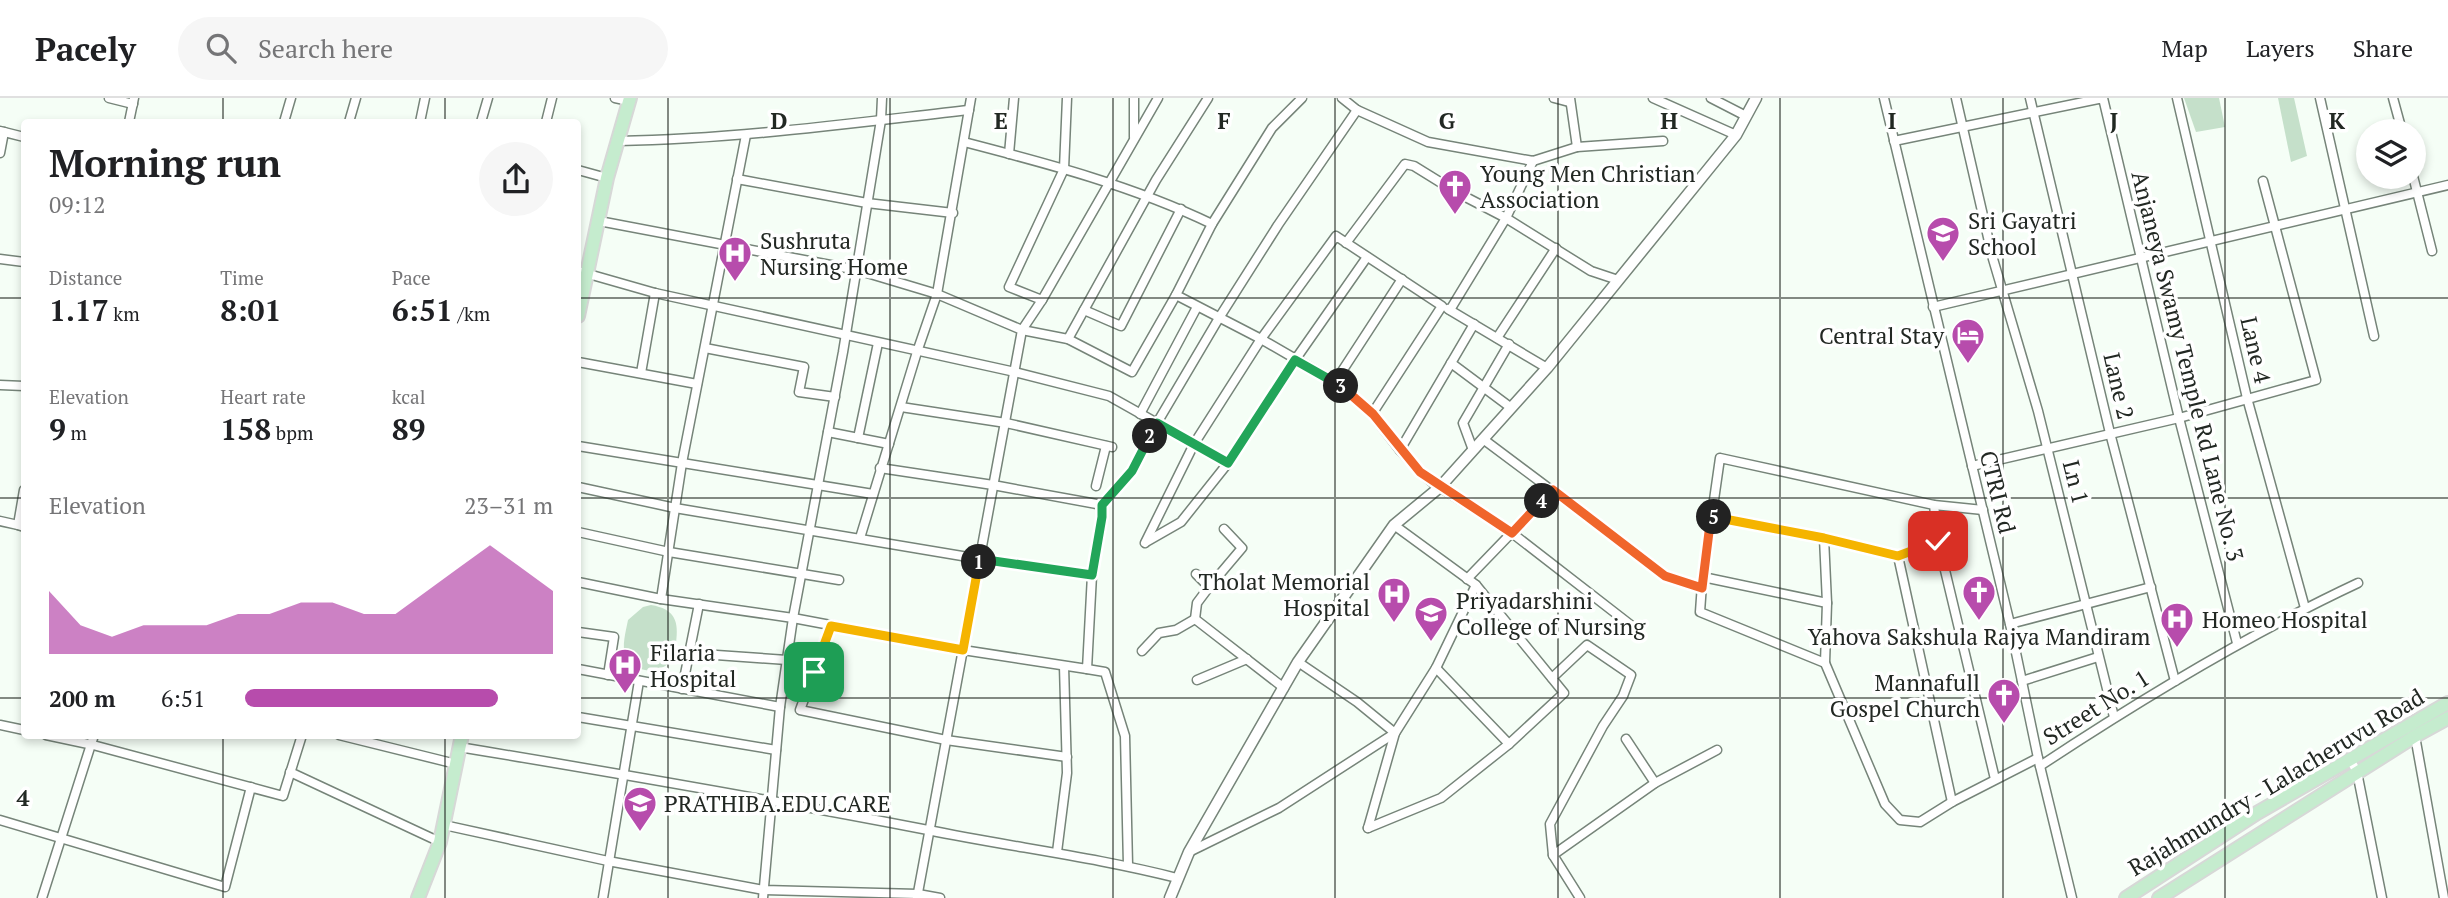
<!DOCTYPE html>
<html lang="en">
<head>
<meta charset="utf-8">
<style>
	body { margin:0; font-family:"PT Serif",serif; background:#f6f6f6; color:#202124; height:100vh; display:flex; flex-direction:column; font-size:26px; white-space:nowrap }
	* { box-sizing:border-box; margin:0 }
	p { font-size:23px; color:#757577 }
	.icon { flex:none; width:38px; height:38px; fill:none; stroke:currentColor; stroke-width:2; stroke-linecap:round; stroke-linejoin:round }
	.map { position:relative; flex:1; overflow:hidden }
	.panel { position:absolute; left:21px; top:21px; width:560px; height:620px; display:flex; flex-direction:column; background:#fff; border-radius:7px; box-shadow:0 4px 10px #0003 }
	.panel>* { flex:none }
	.fabs { position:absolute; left:2356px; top:21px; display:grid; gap:14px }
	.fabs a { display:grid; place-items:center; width:70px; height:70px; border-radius:50%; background:#fff; box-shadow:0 4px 10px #0003; font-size:35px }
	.pin { position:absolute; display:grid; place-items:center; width:60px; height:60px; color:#fff; margin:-30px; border-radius:14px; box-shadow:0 4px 10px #0006 }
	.km { position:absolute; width:35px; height:35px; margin:-18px; border-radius:50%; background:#222; color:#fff; font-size:19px; line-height:35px; text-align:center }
	.round { display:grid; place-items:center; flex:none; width:74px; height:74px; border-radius:37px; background:#f6f6f6 }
	.headline { display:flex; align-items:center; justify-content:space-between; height:119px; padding:0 28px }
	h1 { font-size:38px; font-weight:700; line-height:52px }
	.stats { display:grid; grid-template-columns:repeat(3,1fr); gap:10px; height:119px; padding:7px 28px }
	.stats div { display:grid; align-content:center }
	.stats b { font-size:30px; font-weight:700 }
	.stats small { font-size:19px; font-weight:400 }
	.stats p { font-size:19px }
	.chart { height:196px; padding:14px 28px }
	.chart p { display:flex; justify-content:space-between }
	.chart svg { width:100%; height:126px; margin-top:7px; fill:#b74cac; opacity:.7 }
	ul { padding:0 28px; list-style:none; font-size:23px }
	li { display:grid; grid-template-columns:112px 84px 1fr; align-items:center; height:52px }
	li i { height:18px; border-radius:9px; background:#b74cac }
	header { display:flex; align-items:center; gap:42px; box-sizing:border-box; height:98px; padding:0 35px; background:#fff; border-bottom:2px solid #e0e0e0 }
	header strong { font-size:33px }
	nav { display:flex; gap:38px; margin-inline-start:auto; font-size:24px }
	.search { width:490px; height:63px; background:#f6f6f6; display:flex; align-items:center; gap:18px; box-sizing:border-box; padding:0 24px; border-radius:38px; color:#757577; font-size:26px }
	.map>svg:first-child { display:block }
	.green { fill:#c5e0ca }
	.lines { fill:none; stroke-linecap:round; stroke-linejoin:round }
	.minor-casing { stroke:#768479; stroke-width:11 }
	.tertiary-casing { stroke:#768479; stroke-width:13 }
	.primary-casing { stroke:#d7d8d7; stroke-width:16 }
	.minor { stroke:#fff; stroke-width:8 }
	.tertiary { stroke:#fff; stroke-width:10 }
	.primary { stroke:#c5ecce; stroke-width:12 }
	.split-1-casing { stroke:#fff; stroke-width:14 }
	.split-2-casing { stroke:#fff; stroke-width:14 }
	.split-3-casing { stroke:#fff; stroke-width:14 }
	.split-4-casing { stroke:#fff; stroke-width:14 }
	.split-5-casing { stroke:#fff; stroke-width:14 }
	.split-6-casing { stroke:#fff; stroke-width:14 }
	.split-1 { stroke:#f5b400; stroke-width:9 }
	.split-2 { stroke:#22a559; stroke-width:9 }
	.split-3 { stroke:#22a559; stroke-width:9 }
	.split-4 { stroke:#f0652b; stroke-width:9 }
	.split-5 { stroke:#f0652b; stroke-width:9 }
	.split-6 { stroke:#f5b400; stroke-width:9 }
	.grid { fill:none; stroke:#222823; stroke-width:2; stroke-opacity:0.55 }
	.labels { text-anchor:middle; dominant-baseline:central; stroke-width:7; stroke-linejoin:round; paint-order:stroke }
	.poi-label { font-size:23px; fill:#222823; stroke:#fff; text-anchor:start }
	.street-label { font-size:23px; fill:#222823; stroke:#fff }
	.grid-label { font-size:23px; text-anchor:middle; font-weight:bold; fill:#222823; stroke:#fff; stroke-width:7; stroke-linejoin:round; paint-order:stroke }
</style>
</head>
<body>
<header>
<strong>Pacely</strong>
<div class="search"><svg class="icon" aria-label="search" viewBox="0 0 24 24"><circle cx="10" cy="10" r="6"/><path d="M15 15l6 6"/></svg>Search here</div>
<nav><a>Map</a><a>Layers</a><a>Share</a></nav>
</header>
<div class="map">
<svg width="2448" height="800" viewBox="0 0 2448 800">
	<rect width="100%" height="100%" fill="#f5fef6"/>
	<g class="green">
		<path d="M2184,0H2219L2225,29L2196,34Z"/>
		<path d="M2278,0H2294L2307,58L2291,64Z"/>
		<path d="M651,507C675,511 679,523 676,545C675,550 675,557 672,561C662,577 635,576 626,559C621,549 626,533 628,522L643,509Z"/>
	</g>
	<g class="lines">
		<defs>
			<g id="minor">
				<path d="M109,0L133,6"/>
				<path d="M615,0L629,3"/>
				<path d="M1134,0V39"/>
				<path d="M1342,0L1357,12L1428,44L1533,63L1577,49L1663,43"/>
				<path d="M1554,0L1569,4"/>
				<path d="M1570,0L1577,49"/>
				<path d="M1653,0L1736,37"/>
				<path d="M1711,0L1746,18"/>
				<path d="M1884,0L2010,526L2038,660L2072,800"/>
				<path d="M1956,0L1993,161L2038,313L2114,619"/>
				<path d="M2030,0L2110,335L2175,583"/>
				<path d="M2177,0L2247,300L2305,510"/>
				<path d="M2320,0L2374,238"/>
				<path d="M2393,0L2402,33"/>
				<path d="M129,24L134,0"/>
				<path d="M284,24L291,0"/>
				<path d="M349,24L356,0"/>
				<path d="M420,24L425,0"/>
				<path d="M481,24L488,0"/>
				<path d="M546,24L552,0"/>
				<path d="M0,33L24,39"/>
				<path d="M619,43C736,41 853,25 969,12"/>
				<path d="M1894,43L2103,0L2179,320L2237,545"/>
				<path d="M964,44C1049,66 1133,88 1212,126"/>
				<path d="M0,55L4,34"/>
				<path d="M1009,56L1014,0"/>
				<path d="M578,72L607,80"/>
				<path d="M2413,78L2432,153"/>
				<path d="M737,81L867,105L953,115"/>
				<path d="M599,123L857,172L937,196L1022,232L1068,241L1132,274L1176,197L1212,126L1272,30L1302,0"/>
				<path d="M1346,145L1405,66L1414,68L1456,94L1506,120L1591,173L1618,182"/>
				<path d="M0,161L24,164"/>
				<path d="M578,173L655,195L1015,274L1109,298L1228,365"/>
				<path d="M1042,202L1009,189L1064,71L1067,0"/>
				<path d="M1933,209L2448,87"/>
				<path d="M1448,211L1547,270"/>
				<path d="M1084,212L1121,228L1181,111"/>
				<path d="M1450,212L1506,120L1533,63"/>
				<path d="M1497,240L1556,150"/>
				<path d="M1068,241L1156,82L1208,0"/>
				<path d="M705,250L804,269L799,294L835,299"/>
				<path d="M578,264L697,286"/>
				<path d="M1451,265L1510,309"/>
				<path d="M641,275L655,195"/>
				<path d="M1335,284L1402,181"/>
				<path d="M0,287L24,288"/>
				<path d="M901,309L1006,325L1112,349"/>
				<path d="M1140,316L1197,209"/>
				<path d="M1372,316L1400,352L1474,226"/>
				<path d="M828,334L889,346"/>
				<path d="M858,340L878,245"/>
				<path d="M1483,341L1666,478L1701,490"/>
				<path d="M578,348L873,396"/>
				<path d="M1400,352L1420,374L1432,384L1512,435L1632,528"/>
				<path d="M1473,352L1463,325L1509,246"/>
				<path d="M1972,368L2179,320L2316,282L2263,83"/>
				<path d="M880,370L993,387L1102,407"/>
				<path d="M1096,388L1106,348"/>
				<path d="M578,389L675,410L980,461L1092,477"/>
				<path d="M24,392L18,427L24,429"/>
				<path d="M1934,407L1983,412"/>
				<path d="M1711,418L1824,440L1898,458L1938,443"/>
				<path d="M0,423L18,427"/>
				<path d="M578,434L669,454L839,482"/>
				<path d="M860,440L917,254L937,196L971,0"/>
				<path d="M1824,440L1827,505L1825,565L1885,706L1900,722L1920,724L1952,704L2038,660"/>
				<path d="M1146,444L1181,424L1228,365L1295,262L1367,159"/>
				<path d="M1145,445L1194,346L1261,241L1336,138L1442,208L1372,316L1344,289L1261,241L1176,197"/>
				<path d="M1898,458L1952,704"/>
				<path d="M1196,476L1209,489L1197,505L1195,521L1284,590"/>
				<path d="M1467,481L1553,392"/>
				<path d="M578,484L661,501L793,520L963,552L1087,571L1092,477L1102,419V407L1132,373L1157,325L1219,220L1278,127L1357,12"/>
				<path d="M1702,486L1700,514L1825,565"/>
				<path d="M1209,489L1242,450L1224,431"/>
				<path d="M661,501L682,365L746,37"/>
				<path d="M1827,505L1703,479L1720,360L1934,407L1938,443L1995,681"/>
				<path d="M2010,526L2151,489"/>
				<path d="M831,528L800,612L946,642L1067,659"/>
				<path d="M578,534L614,539L608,577"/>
				<path d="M1142,553L1159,535L1176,532L1195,521"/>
				<path d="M688,555L787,562"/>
				<path d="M1436,570L1509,646"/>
				<path d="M578,571L780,609"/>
				<path d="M1087,571L1105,574L1125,638L1128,767"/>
				<path d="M1552,580L1587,547L1631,577L1623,598L1603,628L1550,726L1553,757"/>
				<path d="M1197,582L1247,561"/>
				<path d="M2022,583L2098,559"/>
				<path d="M682,591L699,506"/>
				<path d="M578,619L776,652"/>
				<path d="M0,627L24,632"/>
				<path d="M46,637L93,647L283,698L302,637"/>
				<path d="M339,637L456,666"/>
				<path d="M2415,638L2444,800"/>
				<path d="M1626,641L1655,685"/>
				<path d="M459,649C616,675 772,702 928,732C1011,749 1095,759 1177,780"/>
				<path d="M2350,661L2357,674L2382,800"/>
				<path d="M2040,668C2143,600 2247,537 2358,485"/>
				<path d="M290,674L440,744"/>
				<path d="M0,722L225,789L251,689"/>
				<path d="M444,727L608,763L764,792L918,796L940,800"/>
				<path d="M1368,730L1441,700L1509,646L1564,595L1476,487L1394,427"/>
				<path d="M1368,730L1395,635L1436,570L1476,487"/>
				<path d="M1057,754L1067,675L1064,568"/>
				<path d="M1189,754L1279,710L1395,635L1357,604L1298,564"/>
				<path d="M42,800L94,637"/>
				<path d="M603,800L639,583"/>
				<path d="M763,800L780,609L793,520L843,254L881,22L882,0"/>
				<path d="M917,800L1022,232L1042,202L1158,0"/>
				<path d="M1580,800L1553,757L1655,685L1717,652"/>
			</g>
			<path id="tertiary" d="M1170,800L1189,754L1298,564L1394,427L1440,389L1547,270L1736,37L1756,0"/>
			<g id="primary">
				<path d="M578,218L607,80L630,0"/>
				<path d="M418,800L440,744L462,637"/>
				<path d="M2126,800L2257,715L2448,605"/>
				<path d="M2159,800L2415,638L2448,620"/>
			</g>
		</defs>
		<use href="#minor" class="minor-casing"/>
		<use href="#tertiary" class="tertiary-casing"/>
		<use href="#primary" class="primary-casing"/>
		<use href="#minor" class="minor"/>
		<use href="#tertiary" class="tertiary"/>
		<use href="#primary" class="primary"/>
	</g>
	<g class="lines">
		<defs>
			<path id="split-1" d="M814,574L831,528L963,552L979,464"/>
			<path id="split-2" d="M979,464L980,461L1092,477L1102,419V407L1132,373L1150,338"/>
			<path id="split-3" d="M1150,338L1157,325L1228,365L1295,262L1341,288"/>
			<path id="split-4" d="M1341,288L1373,316L1420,374L1512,435L1542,403"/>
			<path id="split-5" d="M1542,403L1553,392L1665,478L1702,490L1711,418L1714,419"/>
			<path id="split-6" d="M1714,419L1824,440L1898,458L1938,443"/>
		</defs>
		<use href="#split-1" class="split-1-casing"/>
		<use href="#split-2" class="split-2-casing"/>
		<use href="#split-3" class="split-3-casing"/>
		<use href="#split-4" class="split-4-casing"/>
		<use href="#split-5" class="split-5-casing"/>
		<use href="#split-6" class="split-6-casing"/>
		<use href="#split-1" class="split-1"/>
		<use href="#split-2" class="split-2"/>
		<use href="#split-3" class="split-3"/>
		<use href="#split-4" class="split-4"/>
		<use href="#split-5" class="split-5"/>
		<use href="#split-6" class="split-6"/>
	</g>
	<path class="grid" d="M223,0V24M445,0V24M668,0V800M890,0V800M1113,0V800M1335,0V800M1558,0V800M1780,0V800M2003,0V800M2225,0V800M0,200H24M578,200H2448M0,400H24M578,400H2448M0,600H24M578,600H2448M223,637V800M445,637V800"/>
	<defs>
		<symbol id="church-pin" viewBox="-11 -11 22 30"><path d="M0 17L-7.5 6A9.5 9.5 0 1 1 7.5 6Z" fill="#b74cac" stroke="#fff"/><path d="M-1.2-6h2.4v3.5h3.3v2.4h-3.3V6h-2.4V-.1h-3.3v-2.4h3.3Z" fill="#fff"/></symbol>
		<symbol id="school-pin" viewBox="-11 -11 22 30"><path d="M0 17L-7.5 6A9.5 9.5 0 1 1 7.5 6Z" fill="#b74cac" stroke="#fff"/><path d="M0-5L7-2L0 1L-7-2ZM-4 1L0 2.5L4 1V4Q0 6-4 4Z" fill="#fff"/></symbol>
		<symbol id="hospital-pin" viewBox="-11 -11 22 30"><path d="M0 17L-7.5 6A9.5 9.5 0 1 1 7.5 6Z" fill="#b74cac" stroke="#fff"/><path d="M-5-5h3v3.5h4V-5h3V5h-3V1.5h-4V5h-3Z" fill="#fff"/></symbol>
		<symbol id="hotel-pin" viewBox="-11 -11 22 30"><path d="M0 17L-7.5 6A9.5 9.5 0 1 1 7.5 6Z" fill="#b74cac" stroke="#fff"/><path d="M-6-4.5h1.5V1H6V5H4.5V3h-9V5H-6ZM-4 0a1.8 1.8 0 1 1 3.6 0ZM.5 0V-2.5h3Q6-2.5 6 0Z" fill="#fff"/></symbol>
		<symbol id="university-pin" viewBox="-11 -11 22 30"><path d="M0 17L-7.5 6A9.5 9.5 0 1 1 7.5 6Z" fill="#b74cac" stroke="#fff"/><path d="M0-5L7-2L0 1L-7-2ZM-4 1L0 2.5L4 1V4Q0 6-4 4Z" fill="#fff"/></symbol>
	</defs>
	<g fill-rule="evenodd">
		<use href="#church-pin" x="1436" y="69" width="38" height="52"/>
		<use href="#school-pin" x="1924" y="116" width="38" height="52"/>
		<use href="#hospital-pin" x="716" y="136" width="38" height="52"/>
		<use href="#hotel-pin" x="1949" y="218" width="38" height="52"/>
		<use href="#church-pin" x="1960" y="475" width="38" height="52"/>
		<use href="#hospital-pin" x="1375" y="477" width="38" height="52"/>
		<use href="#university-pin" x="1412" y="496" width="38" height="52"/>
		<use href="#hospital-pin" x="2158" y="502" width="38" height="52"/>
		<use href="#hospital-pin" x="606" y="548" width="38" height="52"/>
		<use href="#church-pin" x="1985" y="578" width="38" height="52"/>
		<use href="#school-pin" x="621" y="686" width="38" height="52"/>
	</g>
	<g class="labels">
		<g class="poi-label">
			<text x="1480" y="75">Young Men Christian<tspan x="1480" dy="26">Association</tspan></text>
			<text x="1968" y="122">Sri Gayatri<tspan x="1968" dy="26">School</tspan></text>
			<text x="760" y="142">Sushruta<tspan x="760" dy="26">Nursing Home</tspan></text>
			<text x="1944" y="237" text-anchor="end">Central Stay</text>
			<text x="1370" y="483" text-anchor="end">Tholat Memorial<tspan x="1370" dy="26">Hospital</tspan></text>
			<text x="1456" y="502">Priyadarshini<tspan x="1456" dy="26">College of Nursing</tspan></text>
			<text x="2202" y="521">Homeo Hospital</text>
			<text x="1979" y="538" text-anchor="middle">Yahova Sakshula Rajya Mandiram</text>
			<text x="650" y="554">Filaria<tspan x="650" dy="26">Hospital</tspan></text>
			<text x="1980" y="584" text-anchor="end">Mannafull<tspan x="1980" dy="26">Gospel Church</tspan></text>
			<text x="664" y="705">PRATHIBA.EDU.CARE</text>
		</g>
		<g class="street-label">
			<text transform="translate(2256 252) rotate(77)">Lane 4</text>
			<text transform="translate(2188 268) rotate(76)">Anjaneya Swamy Temple Rd Lane No. 3</text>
			<text transform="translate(2119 288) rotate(77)">Lane 2</text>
			<text transform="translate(2076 384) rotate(76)">Ln 1</text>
			<text transform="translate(1998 394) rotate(76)">CTRI Rd</text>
			<text transform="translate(2096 609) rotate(-32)">Street No. 1</text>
			<text transform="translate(2276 684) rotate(-31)">Rajahmundry - Lalacheruvu Road</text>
		</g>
	</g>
	<g class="grid-label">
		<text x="779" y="31">D</text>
		<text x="1001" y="31">E</text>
		<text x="1224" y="31">F</text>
		<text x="1447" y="31">G</text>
		<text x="1669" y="31">H</text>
		<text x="1892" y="31">I</text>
		<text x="2114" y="31">J</text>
		<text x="2337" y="31">K</text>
		<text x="23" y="708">4</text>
	</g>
</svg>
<div class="fabs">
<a><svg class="icon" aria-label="layers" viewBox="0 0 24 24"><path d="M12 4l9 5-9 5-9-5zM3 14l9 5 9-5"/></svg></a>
</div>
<div class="pin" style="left:814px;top:574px;background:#1e9e55"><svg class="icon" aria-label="arrive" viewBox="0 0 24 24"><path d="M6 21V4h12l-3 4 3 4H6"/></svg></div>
<div class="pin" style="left:1938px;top:443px;background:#d93025"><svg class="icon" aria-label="check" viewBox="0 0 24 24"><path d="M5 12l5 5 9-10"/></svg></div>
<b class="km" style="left:979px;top:464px">1</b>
<b class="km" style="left:1150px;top:338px">2</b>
<b class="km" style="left:1341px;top:288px">3</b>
<b class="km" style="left:1542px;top:403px">4</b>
<b class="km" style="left:1714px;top:419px">5</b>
<section class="panel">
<div class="headline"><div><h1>Morning run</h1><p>09:12</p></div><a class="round"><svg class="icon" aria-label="share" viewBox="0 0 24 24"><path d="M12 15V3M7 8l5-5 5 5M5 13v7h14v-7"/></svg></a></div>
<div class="stats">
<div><p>Distance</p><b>1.17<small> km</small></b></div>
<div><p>Time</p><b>8:01</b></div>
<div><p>Pace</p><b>6:51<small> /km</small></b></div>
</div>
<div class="stats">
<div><p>Elevation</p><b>9<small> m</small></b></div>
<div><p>Heart rate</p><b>158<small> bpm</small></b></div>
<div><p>kcal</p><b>89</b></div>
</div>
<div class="chart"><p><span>Elevation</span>23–31 m</p>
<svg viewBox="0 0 160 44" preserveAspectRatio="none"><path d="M0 44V22L10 34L20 38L30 34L40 34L50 34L60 30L70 30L80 26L90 26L100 30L110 30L120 22L130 14L140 6L150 14L160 22V44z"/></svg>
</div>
<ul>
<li><b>200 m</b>6:51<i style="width:82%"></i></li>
</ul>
</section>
</div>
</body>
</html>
